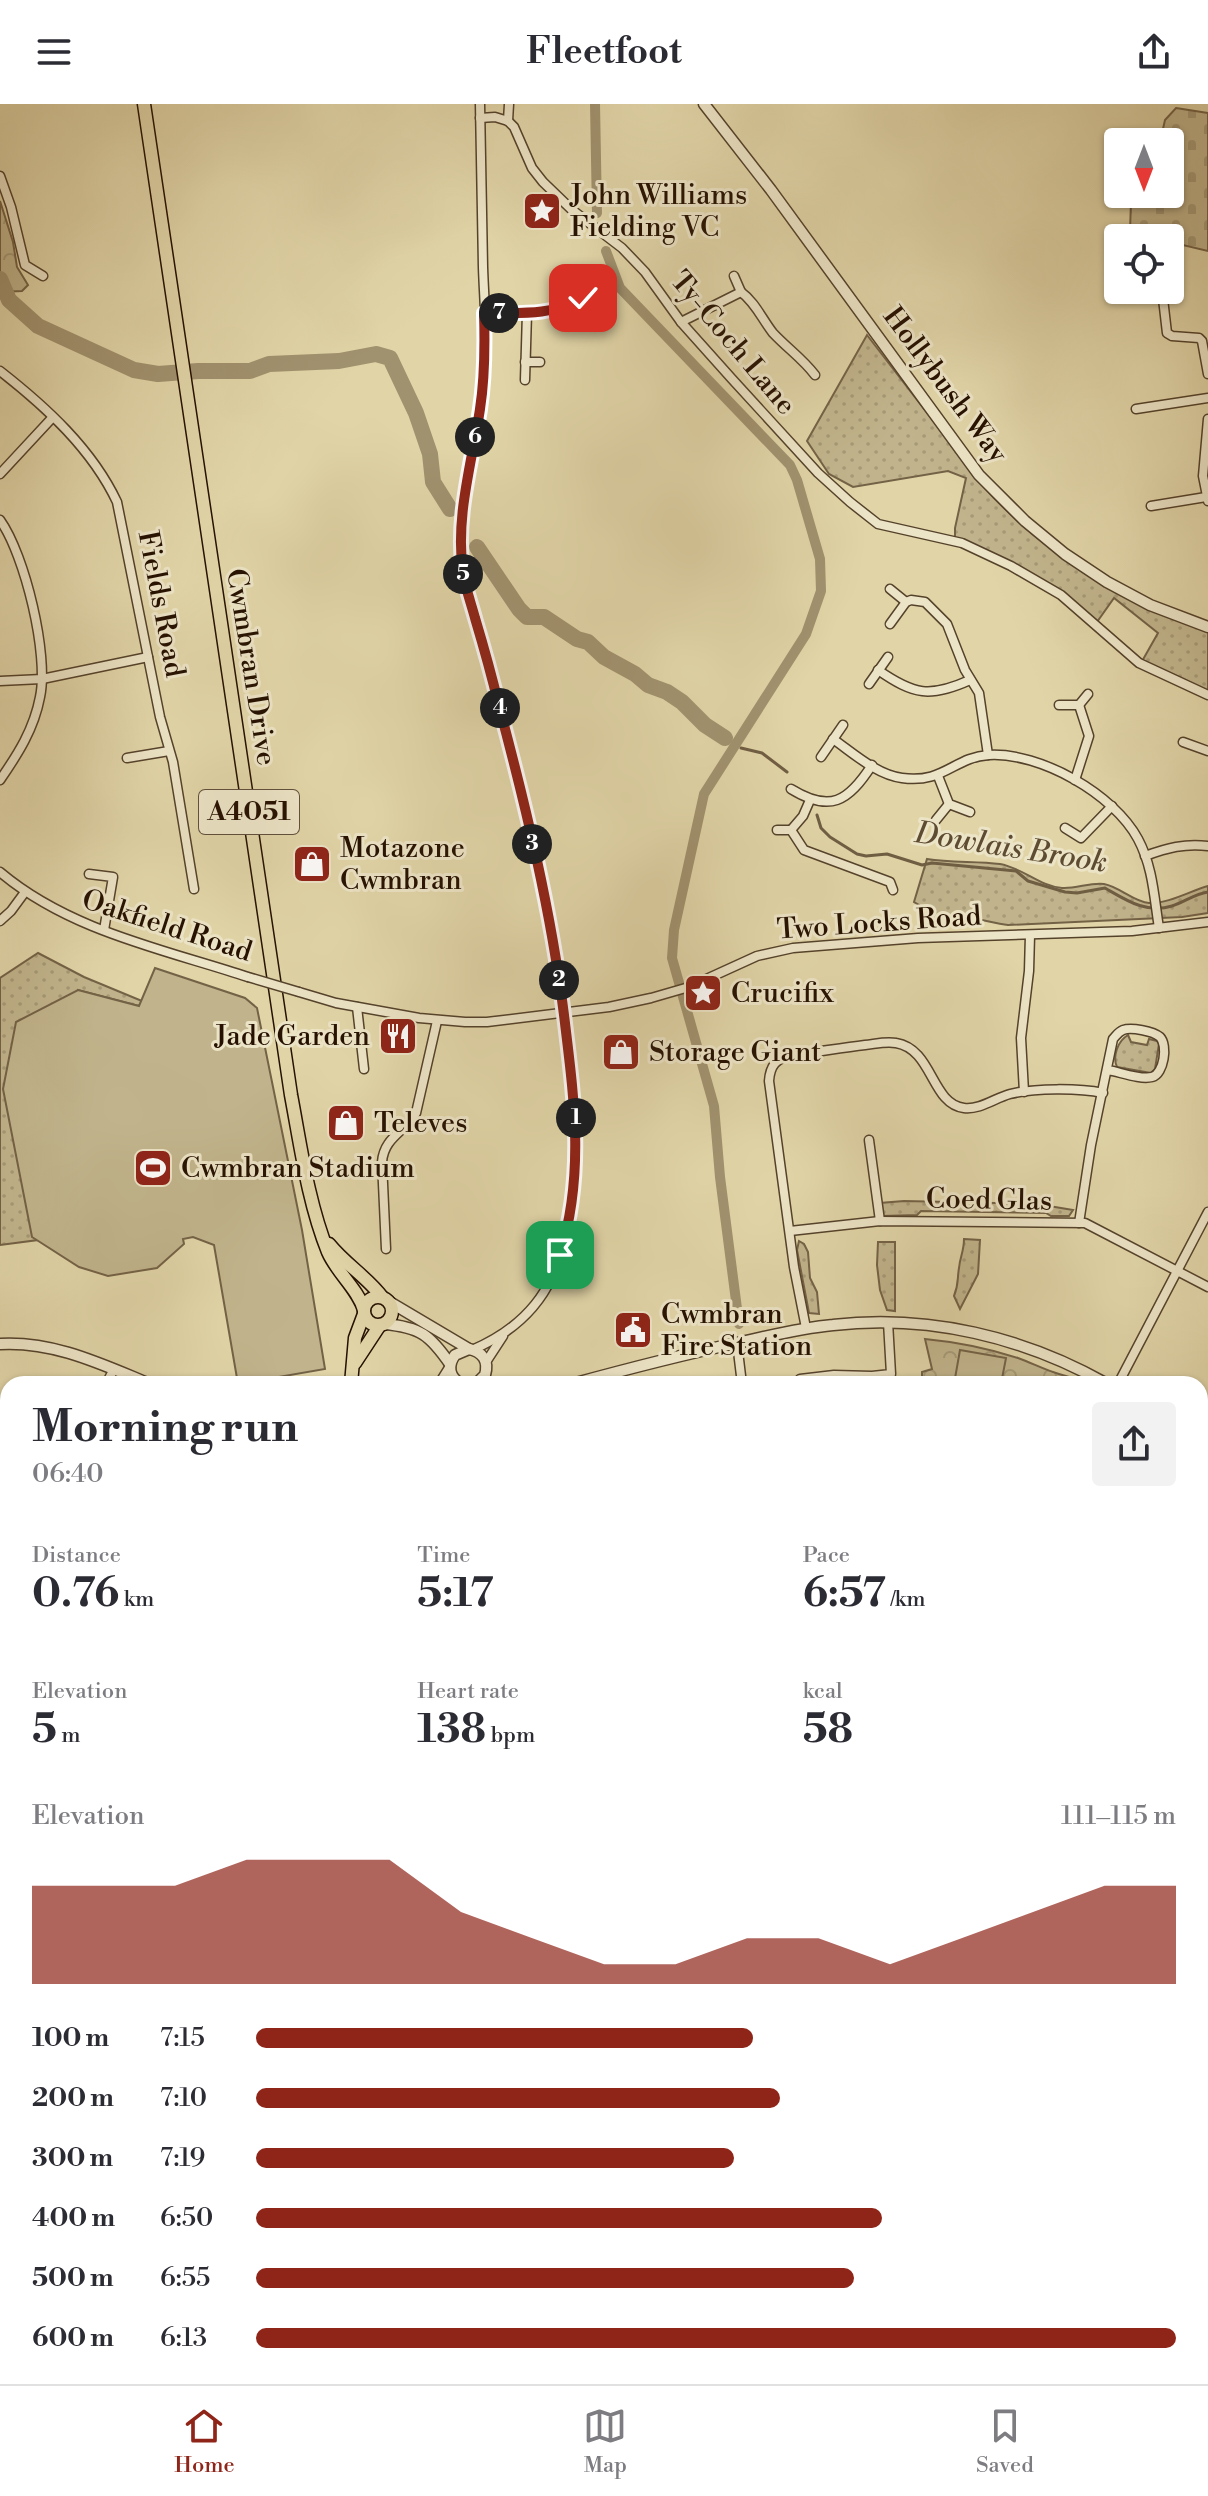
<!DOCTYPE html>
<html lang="en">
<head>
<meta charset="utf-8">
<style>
	body { margin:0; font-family:"Libre Bodoni",serif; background:#f2f2f3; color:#2b2b33; height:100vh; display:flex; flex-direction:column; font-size:30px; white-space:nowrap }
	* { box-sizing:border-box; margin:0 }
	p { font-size:26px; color:#7c7c81 }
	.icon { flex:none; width:44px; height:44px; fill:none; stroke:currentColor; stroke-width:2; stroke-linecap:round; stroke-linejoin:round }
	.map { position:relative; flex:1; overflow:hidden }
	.panel { position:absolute; left:0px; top:1272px; width:1208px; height:1008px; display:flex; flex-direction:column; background:#fff; border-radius:24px 24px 0 0; box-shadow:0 2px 6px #0004 }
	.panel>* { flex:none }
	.needle { width:52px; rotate:180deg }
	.fabs { position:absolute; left:1104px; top:24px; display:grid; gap:16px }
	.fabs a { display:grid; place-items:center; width:80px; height:80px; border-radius:8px; background:#fff; box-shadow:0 2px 6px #0004; font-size:40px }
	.pin { position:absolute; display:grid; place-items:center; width:68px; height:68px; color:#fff; margin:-34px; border-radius:16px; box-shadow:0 4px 12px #0006 }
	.km { position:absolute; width:40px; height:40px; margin:-20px; border-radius:50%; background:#222; color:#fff; font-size:22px; line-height:40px; text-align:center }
	.round { display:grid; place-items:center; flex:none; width:84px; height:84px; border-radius:8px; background:#f2f2f3 }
	.summary { display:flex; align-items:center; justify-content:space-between; height:136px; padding:0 32px }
	h1 { font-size:44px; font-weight:800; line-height:60px }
	.figures { display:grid; grid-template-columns:repeat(3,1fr); gap:12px; height:136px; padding:8px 32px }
	.figures div { display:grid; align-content:center }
	.figures b { font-size:40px; font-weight:800 }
	.figures small { font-size:22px; font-weight:400 }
	.figures p { font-size:22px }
	.chart { height:224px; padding:16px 32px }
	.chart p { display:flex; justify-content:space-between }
	.chart svg { width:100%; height:144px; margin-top:8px; fill:#8f2418; opacity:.7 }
	ul { padding:0 32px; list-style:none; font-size:26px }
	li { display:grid; grid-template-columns:128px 96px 1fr; align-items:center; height:60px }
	li i { height:20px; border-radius:10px; background:#8f2418 }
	header { display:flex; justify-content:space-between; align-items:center; height:104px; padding:0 32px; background:#fff; font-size:36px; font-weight:800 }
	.tabs { display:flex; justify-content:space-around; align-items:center; height:112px; border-top:2px solid #e1e1e2; background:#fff; font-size:22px; color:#7c7c81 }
	.tabs a { display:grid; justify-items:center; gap:4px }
	.tabs .current { color:#8f2418 }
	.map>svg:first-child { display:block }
	.grass { fill:url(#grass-dots); stroke:#746246; stroke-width:2 }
	.forest { fill:url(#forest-crowns); stroke:#746246; stroke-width:2 }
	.cemetery { fill:url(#cemetery-stones); stroke:#746246; stroke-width:2 }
	.pitch { fill:#c1b48c; stroke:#746246; stroke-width:2 }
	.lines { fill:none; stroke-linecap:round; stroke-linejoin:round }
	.stream { stroke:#705e43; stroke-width:3 }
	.canal { stroke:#a1926f; stroke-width:10 }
	.river { stroke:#a1926f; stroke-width:16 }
	.minor-casing { stroke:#55422b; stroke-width:11 }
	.tertiary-casing { stroke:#55422b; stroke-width:13 }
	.primary-casing { stroke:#261101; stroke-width:15 }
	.minor { stroke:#ece4c6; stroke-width:8 }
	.tertiary { stroke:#ece4c6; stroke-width:10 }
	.primary { stroke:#e1d5a8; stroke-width:12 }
	.minor-bridge-casing { stroke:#55422b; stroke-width:11; stroke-linecap:butt }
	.minor-bridge { stroke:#ece4c6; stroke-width:8 }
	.route-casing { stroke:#fff; stroke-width:16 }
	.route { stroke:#8f2418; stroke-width:10 }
	.labels { text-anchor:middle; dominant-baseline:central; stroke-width:6; stroke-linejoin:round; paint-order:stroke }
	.shield { fill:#ece4c6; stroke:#61503c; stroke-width:2 }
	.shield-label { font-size:26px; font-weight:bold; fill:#261101 }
	.poi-label { font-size:28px; fill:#261101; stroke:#ece4c6; text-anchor:start }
	.street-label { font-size:28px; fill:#261101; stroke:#ece4c6 }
	.water-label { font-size:30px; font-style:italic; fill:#5d4b32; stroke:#ece4c6 }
</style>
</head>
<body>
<header><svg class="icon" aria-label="menu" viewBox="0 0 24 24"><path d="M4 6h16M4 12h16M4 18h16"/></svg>Fleetfoot<svg class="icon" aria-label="share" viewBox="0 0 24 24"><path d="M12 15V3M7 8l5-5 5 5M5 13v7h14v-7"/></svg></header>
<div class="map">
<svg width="1208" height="2280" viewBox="0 0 1208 2280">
	<defs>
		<pattern id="grass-dots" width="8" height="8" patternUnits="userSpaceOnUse" patternTransform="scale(2)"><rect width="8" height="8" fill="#c1b48c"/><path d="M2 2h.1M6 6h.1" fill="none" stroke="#a69a77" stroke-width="1.8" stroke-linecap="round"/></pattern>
		<pattern id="forest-crowns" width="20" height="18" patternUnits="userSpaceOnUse" patternTransform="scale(2)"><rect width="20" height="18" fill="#c1b48c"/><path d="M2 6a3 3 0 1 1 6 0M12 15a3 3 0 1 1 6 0" fill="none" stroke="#a69a77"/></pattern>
		<pattern id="cemetery-stones" width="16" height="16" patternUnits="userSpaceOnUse" patternTransform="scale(2)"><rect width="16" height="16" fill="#c1b48c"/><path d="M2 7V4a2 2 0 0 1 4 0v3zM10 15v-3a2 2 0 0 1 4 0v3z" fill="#a69a77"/></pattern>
	</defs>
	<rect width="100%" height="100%" fill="#e1d5a8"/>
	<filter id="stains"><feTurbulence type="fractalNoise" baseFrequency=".0025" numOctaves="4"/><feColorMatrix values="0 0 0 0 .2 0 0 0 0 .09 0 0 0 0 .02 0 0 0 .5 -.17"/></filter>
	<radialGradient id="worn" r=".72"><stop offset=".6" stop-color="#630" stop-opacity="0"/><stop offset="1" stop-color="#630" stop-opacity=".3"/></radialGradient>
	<g class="grass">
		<path d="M867,231C892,263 916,295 941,327C958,350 974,373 994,394C1056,458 1125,498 1208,528V589L1141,559L1158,529L1114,494L1097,518C1059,481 1003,461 955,440V424L966,374L948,367L853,383L829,370L807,337Z"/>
		<path d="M927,755C951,759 976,757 1000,760C1023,764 1039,782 1062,784C1076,785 1091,778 1104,780C1120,783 1134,798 1149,799C1168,800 1190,787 1208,782V809L1182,813L1008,821C999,820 983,816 977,815C959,815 944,826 926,819L919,801L914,798Z"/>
		<path d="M38,849L84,873L142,897L139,902L78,886L32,1132L38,1136L0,1141V874Z"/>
		<path d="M1128,931L1131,938L1147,941L1149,935L1157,937L1159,940L1155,965L1151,969L1117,963C1112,952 1118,937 1128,931Z"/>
		<path d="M904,1097L1037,1100L1073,1106L1069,1112H1051L1046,1109L921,1107L917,1111L882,1112L880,1099Z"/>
		<path d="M964,1135L980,1136L978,1170L960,1205L954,1192C959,1180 957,1175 959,1164C960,1153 964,1147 964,1135Z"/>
		<path d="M799,1137L804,1140L808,1148L810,1174L817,1188L819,1210L809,1209L797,1146Z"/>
		<path d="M878,1138H895V1207L887,1206L880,1186L877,1161Z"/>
		<path d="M1200,1933L1208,1940V2253L1200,2255Z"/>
		<path d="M727,2272H867L872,2280H743Z"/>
		<path d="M940,2272H1176L1174,2280H948Z"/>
	</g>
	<g class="forest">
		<path d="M0,97L13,138L17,163L28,181L22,187L0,188Z"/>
		<path d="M925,1235C957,1238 987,1244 1018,1254C1032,1259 1045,1266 1059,1270C1070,1274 1079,1274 1089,1280H922V1268L932,1265Z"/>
	</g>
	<path class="cemetery" d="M1176,4L1208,9V147L1170,138V134H1154L1130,128L1131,96L1148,97L1150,90H1170V38H1160L1165,16Z"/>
	<g class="pitch">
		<path d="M155,864L245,894L257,904L302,1126L325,1265L238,1280L214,1141L193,1133L183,1135L184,1140L157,1164L108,1172L79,1163L32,1133L3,985L16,918L78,886L139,902Z"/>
		<path d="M960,1246L1006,1254L1001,1280H954Z"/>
	</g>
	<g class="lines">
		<g class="stream">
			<path d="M741,644L762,649L787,668"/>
			<path d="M817,711L821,724L830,733L857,750L866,752L887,750L922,761L932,759L1016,767L1028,777L1065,788L1077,789L1105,784C1126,796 1146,810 1172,802C1185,798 1194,790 1208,788"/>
		</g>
		<g class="canal">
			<path d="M595,0L597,109"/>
			<path d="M606,147L620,184L790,361L797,376L820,455L821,487L806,530L704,690L674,826L672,854L714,1002L720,1073L739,1220"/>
		</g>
		<g class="river">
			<path d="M0,175L9,196L38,222L134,266L158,270L198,267H250L269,260L339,257L376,250L390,254L416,309L430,350L433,378L450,405"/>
			<path d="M477,443L519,505L527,513H544L577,535L588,538L604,553L635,570L648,581L667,588L682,598L705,621L725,634"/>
		</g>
		<defs>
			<g id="minor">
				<path d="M480,14L495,13L508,17L514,23L532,64L543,78L571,105L622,144L645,168L681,218L732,275L818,369L850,398L878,420L962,439L1011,462L1061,491L1139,559L1208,591"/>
				<path d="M508,17L509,0"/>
				<path d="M0,72L11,103L25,161L43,172"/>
				<path d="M1170,175H1178"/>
				<path d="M575,181L592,207"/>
				<path d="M1162,186L1167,229L1172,232L1199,234L1202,237L1208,270"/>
				<path d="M741,188C755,198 762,215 773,229C787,244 803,255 815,271"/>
				<path d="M484,209C519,209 553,212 583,194"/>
				<path d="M681,218L741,188L734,172"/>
				<path d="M525,258H540"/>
				<path d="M0,267C46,303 92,345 117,398L160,613L173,658L194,785"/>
				<path d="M525,276L527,209"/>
				<path d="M1136,305L1208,294"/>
				<path d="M1208,315L1203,372L1208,397"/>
				<path d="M0,370L52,314"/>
				<path d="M1151,402L1206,393"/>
				<path d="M0,416C25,451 49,551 40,593C34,625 18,650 0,676"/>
				<path d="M890,485L906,498"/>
				<path d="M890,520L906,498L911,496L925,498L947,520L965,566L979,589L988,651"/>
				<path d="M878,566C914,591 930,594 970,576"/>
				<path d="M0,577L42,575L148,553"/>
				<path d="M869,580L888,553"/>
				<path d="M1059,601H1079L1088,590"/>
				<path d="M833,635C853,649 877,671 902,674C944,680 954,653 989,651C1040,648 1114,690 1138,735C1153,763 1154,793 1159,824"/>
				<path d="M1183,638L1208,647"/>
				<path d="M821,653L843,621"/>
				<path d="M127,654L169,647"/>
				<path d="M938,672L949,700L970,708"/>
				<path d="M1075,676L1089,632L1079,601"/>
				<path d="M791,685C830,709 848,698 872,661"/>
				<path d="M936,716L949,700"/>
				<path d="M1065,724L1081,734L1112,702"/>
				<path d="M777,726H791L804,746L890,778L893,786"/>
				<path d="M791,726L803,712L810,696"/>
				<path d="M1145,752C1167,744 1185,739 1208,742"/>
				<path d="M0,768C70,827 163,845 248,873"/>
				<path d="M89,770L113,773L104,826"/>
				<path d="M0,817L11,807L25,788"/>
				<path d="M299,888L336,899L419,914L465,918H487L609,903L651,894L689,883L757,852L793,844L918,834L1132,827L1208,818"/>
				<path d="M357,903L364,965"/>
				<path d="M1024,988L1021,934L1029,867L1030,831"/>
				<path d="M869,1036L880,1117"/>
				<path d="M1079,1119L1091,1041L1113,935C1116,932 1118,928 1123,926C1131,923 1153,927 1160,933C1168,941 1164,970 1152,973C1140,976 1120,968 1108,966"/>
				<path d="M790,1127L880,1117L1085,1119L1208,1183"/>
				<path d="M386,1145L382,1058C384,1033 405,1028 416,1009L437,917"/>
				<path d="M806,1224L794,1163L769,977C770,962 776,954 792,951C816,948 841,944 865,941C875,940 886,937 896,939C933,945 931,1000 964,1004C980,1006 995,994 1010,990C1034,984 1079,984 1103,989"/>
				<path d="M737,1239L742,1280"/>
				<path d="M472,1246C507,1231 536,1208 552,1173C589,1094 575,998 564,915C549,796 520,679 489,563C481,532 468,501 463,469C451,398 481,325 485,255C487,225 484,194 483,163C482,109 481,54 480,0"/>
				<path d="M486,1258L503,1232"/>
				<path d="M800,1275L834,1271L872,1272L891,1270L888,1218"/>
				<path d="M106,1280L114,1265"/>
				<path d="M1118,1280L1208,1108"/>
				<path d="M1200,1428H1208"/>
				<path d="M0,1471L8,1457"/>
				<path d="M0,1477L8,1479"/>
				<path d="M0,1551L8,1555"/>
				<path d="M1200,1603H1208"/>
				<path d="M0,1763L8,1767"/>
				<path d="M1200,1769L1208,1771"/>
				<path d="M0,1828L8,1832"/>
				<path d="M0,1950L8,1998"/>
				<path d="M0,2039L8,2038"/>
				<path d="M0,2134L8,2133"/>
				<path d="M0,2244L8,2243"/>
				<path d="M432,2272L437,2280"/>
				<path d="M936,2272L944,2280"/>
				<path d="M1199,2280L1208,2279"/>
			</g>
			<g id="tertiary">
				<path d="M704,0L771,86L979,371L1025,417L1065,450L1107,478L1150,501L1208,523"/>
				<path d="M388,1197L469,1245"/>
				<path d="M384,1220C420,1223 430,1231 450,1260"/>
				<path d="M0,1240C54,1237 101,1260 150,1280"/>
				<path d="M440,1280L450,1264"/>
				<path d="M461,1280C449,1273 447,1262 455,1251L469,1245C483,1248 489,1257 485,1271L476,1280"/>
				<path d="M572,1280C627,1265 681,1251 737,1239C769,1232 800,1224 833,1221C928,1210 1024,1233 1107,1280"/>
				<path d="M1200,1325L1208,1329"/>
			</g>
			<g id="primary">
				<path d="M144,0L291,991C301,1044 308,1098 328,1148C337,1169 358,1185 364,1206"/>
				<path d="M329,1140C345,1160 368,1174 382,1193"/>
				<circle cx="378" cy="1207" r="14"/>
				<path d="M355,1259L380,1221"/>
				<path d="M351,1280L355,1234L364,1210"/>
				<path d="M616,2272L627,2280"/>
				<path d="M581,2280L591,2272"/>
			</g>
		</defs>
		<use href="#minor" class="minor-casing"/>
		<use href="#tertiary" class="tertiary-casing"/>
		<use href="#primary" class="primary-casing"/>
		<use href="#minor" class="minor"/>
		<use href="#tertiary" class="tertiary"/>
		<use href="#primary" class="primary"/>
		<defs>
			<path id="minor-bridge" d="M248,873L299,888"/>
		</defs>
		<use href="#minor-bridge" class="minor-bridge-casing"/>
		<use href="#minor-bridge" class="minor-bridge"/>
	</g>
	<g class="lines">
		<defs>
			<path id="route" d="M560,1151C585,1069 574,994 564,911C551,807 526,703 499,602C492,573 484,544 475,514C471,499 465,483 463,468C455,413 472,359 480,305C485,273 485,241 484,209C519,209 553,212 583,194"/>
		</defs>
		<use href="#route" class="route-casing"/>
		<use href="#route" class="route"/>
	</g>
	<defs>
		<symbol id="sight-square" viewBox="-11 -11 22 22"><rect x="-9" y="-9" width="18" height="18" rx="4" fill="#8f2418" stroke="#ece4c6"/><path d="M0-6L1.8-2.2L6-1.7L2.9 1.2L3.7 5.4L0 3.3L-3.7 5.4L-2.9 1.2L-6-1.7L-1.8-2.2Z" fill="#fff"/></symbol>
		<symbol id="shop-square" viewBox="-11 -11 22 22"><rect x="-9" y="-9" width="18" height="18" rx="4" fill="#8f2418" stroke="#ece4c6"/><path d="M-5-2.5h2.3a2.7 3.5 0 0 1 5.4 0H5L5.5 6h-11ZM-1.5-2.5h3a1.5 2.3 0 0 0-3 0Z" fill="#fff"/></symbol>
		<symbol id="restaurant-square" viewBox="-11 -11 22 22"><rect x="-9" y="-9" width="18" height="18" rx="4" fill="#8f2418" stroke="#ece4c6"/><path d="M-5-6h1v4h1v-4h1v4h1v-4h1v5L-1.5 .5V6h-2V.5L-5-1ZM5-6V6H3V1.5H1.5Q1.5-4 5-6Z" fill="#fff"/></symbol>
		<symbol id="stadium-square" viewBox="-11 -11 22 22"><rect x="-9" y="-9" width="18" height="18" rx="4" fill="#8f2418" stroke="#ece4c6"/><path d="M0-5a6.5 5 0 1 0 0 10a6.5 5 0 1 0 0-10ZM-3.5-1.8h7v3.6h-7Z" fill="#fff"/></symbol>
		<symbol id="civic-square" viewBox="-11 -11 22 22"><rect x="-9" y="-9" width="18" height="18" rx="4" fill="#8f2418" stroke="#ece4c6"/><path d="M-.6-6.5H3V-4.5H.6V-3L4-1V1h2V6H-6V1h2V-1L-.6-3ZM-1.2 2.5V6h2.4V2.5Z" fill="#fff"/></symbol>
	</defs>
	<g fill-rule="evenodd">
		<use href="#sight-square" x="520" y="85" width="44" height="44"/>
		<use href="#shop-square" x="290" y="738" width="44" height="44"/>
		<use href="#sight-square" x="681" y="867" width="44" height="44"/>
		<use href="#restaurant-square" x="376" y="910" width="44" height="44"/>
		<use href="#shop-square" x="599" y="926" width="44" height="44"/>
		<use href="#shop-square" x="324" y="997" width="44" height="44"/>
		<use href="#stadium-square" x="131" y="1042" width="44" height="44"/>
		<use href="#civic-square" x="611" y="1204" width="44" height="44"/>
	</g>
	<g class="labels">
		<rect class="shield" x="199" y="686" width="100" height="44" rx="6"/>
		<g class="shield-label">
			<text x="249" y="708">A4051</text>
		</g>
		<g class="poi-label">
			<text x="570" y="91">John Williams<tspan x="570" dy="32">Fielding VC</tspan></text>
			<text x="340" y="744">Motazone<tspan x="340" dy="32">Cwmbran</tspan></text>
			<text x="731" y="889">Crucifix</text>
			<text x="370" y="932" text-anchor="end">Jade Garden</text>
			<text x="649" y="948">Storage Giant</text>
			<text x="374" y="1019">Televes</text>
			<text x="181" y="1064">Cwmbran Stadium</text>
			<text x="661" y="1210">Cwmbran<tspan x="661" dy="32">Fire Station</tspan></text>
		</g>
		<g class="street-label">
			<text transform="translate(733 239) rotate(50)">Ty-Coch Lane</text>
			<text transform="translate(945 281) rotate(53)">Hollybush Way</text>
			<text transform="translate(161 500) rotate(79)">Fields Road</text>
			<text transform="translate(251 563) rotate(81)">Cwmbran Drive</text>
			<text transform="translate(879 819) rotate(-4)">Two Locks Road</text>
			<text transform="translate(167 822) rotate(18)">Oakfield Road</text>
			<text transform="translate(989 1096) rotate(1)">Coed Glas</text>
		</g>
		<g class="water-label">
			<text transform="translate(1011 744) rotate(9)">Dowlais Brook</text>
		</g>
	</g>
	<rect width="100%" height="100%" filter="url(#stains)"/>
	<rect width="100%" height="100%" fill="url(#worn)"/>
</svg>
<div class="fabs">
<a><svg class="needle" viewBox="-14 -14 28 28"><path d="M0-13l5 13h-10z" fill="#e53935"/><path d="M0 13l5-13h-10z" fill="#7c7c81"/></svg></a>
<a><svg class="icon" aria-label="locate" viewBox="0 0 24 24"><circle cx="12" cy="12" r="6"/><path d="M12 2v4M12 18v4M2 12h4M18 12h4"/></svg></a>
</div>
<div class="pin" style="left:560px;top:1151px;background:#1e9e55"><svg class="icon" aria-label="arrive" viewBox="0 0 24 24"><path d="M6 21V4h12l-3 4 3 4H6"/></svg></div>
<div class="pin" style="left:583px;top:194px;background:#d93025"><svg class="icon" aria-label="check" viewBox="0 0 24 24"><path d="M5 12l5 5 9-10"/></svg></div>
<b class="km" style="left:576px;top:1014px">1</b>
<b class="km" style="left:559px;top:876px">2</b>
<b class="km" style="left:532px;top:740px">3</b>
<b class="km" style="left:500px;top:604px">4</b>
<b class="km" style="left:463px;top:470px">5</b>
<b class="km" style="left:475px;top:333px">6</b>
<b class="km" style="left:499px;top:209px">7</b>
<section class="panel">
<div class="summary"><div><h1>Morning run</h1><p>06:40</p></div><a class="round"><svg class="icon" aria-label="share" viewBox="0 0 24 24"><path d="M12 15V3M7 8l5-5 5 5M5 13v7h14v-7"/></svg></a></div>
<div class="figures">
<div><p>Distance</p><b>0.76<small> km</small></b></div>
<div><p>Time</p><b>5:17</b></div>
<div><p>Pace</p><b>6:57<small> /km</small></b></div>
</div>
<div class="figures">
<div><p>Elevation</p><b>5<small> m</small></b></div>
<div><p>Heart rate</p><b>138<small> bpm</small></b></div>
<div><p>kcal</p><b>58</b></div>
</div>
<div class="chart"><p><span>Elevation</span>111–115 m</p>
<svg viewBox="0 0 160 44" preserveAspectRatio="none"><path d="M0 44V14L10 14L20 14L30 6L40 6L50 6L60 22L70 30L80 38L90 38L100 30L110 30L120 38L130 30L140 22L150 14L160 14V44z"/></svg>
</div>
<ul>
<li><b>100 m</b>7:15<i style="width:54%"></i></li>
<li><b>200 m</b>7:10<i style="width:57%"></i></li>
<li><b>300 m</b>7:19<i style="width:52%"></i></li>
<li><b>400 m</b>6:50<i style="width:68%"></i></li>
<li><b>500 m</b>6:55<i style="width:65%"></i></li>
<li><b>600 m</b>6:13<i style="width:100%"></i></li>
</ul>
</section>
</div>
<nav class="tabs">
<a class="current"><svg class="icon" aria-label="home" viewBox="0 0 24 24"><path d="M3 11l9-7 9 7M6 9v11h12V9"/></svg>Home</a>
<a><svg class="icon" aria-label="map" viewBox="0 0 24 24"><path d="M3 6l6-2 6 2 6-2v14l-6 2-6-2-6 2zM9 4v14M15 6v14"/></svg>Map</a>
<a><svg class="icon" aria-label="saved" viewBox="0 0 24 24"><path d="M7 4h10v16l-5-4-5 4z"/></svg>Saved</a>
</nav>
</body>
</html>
